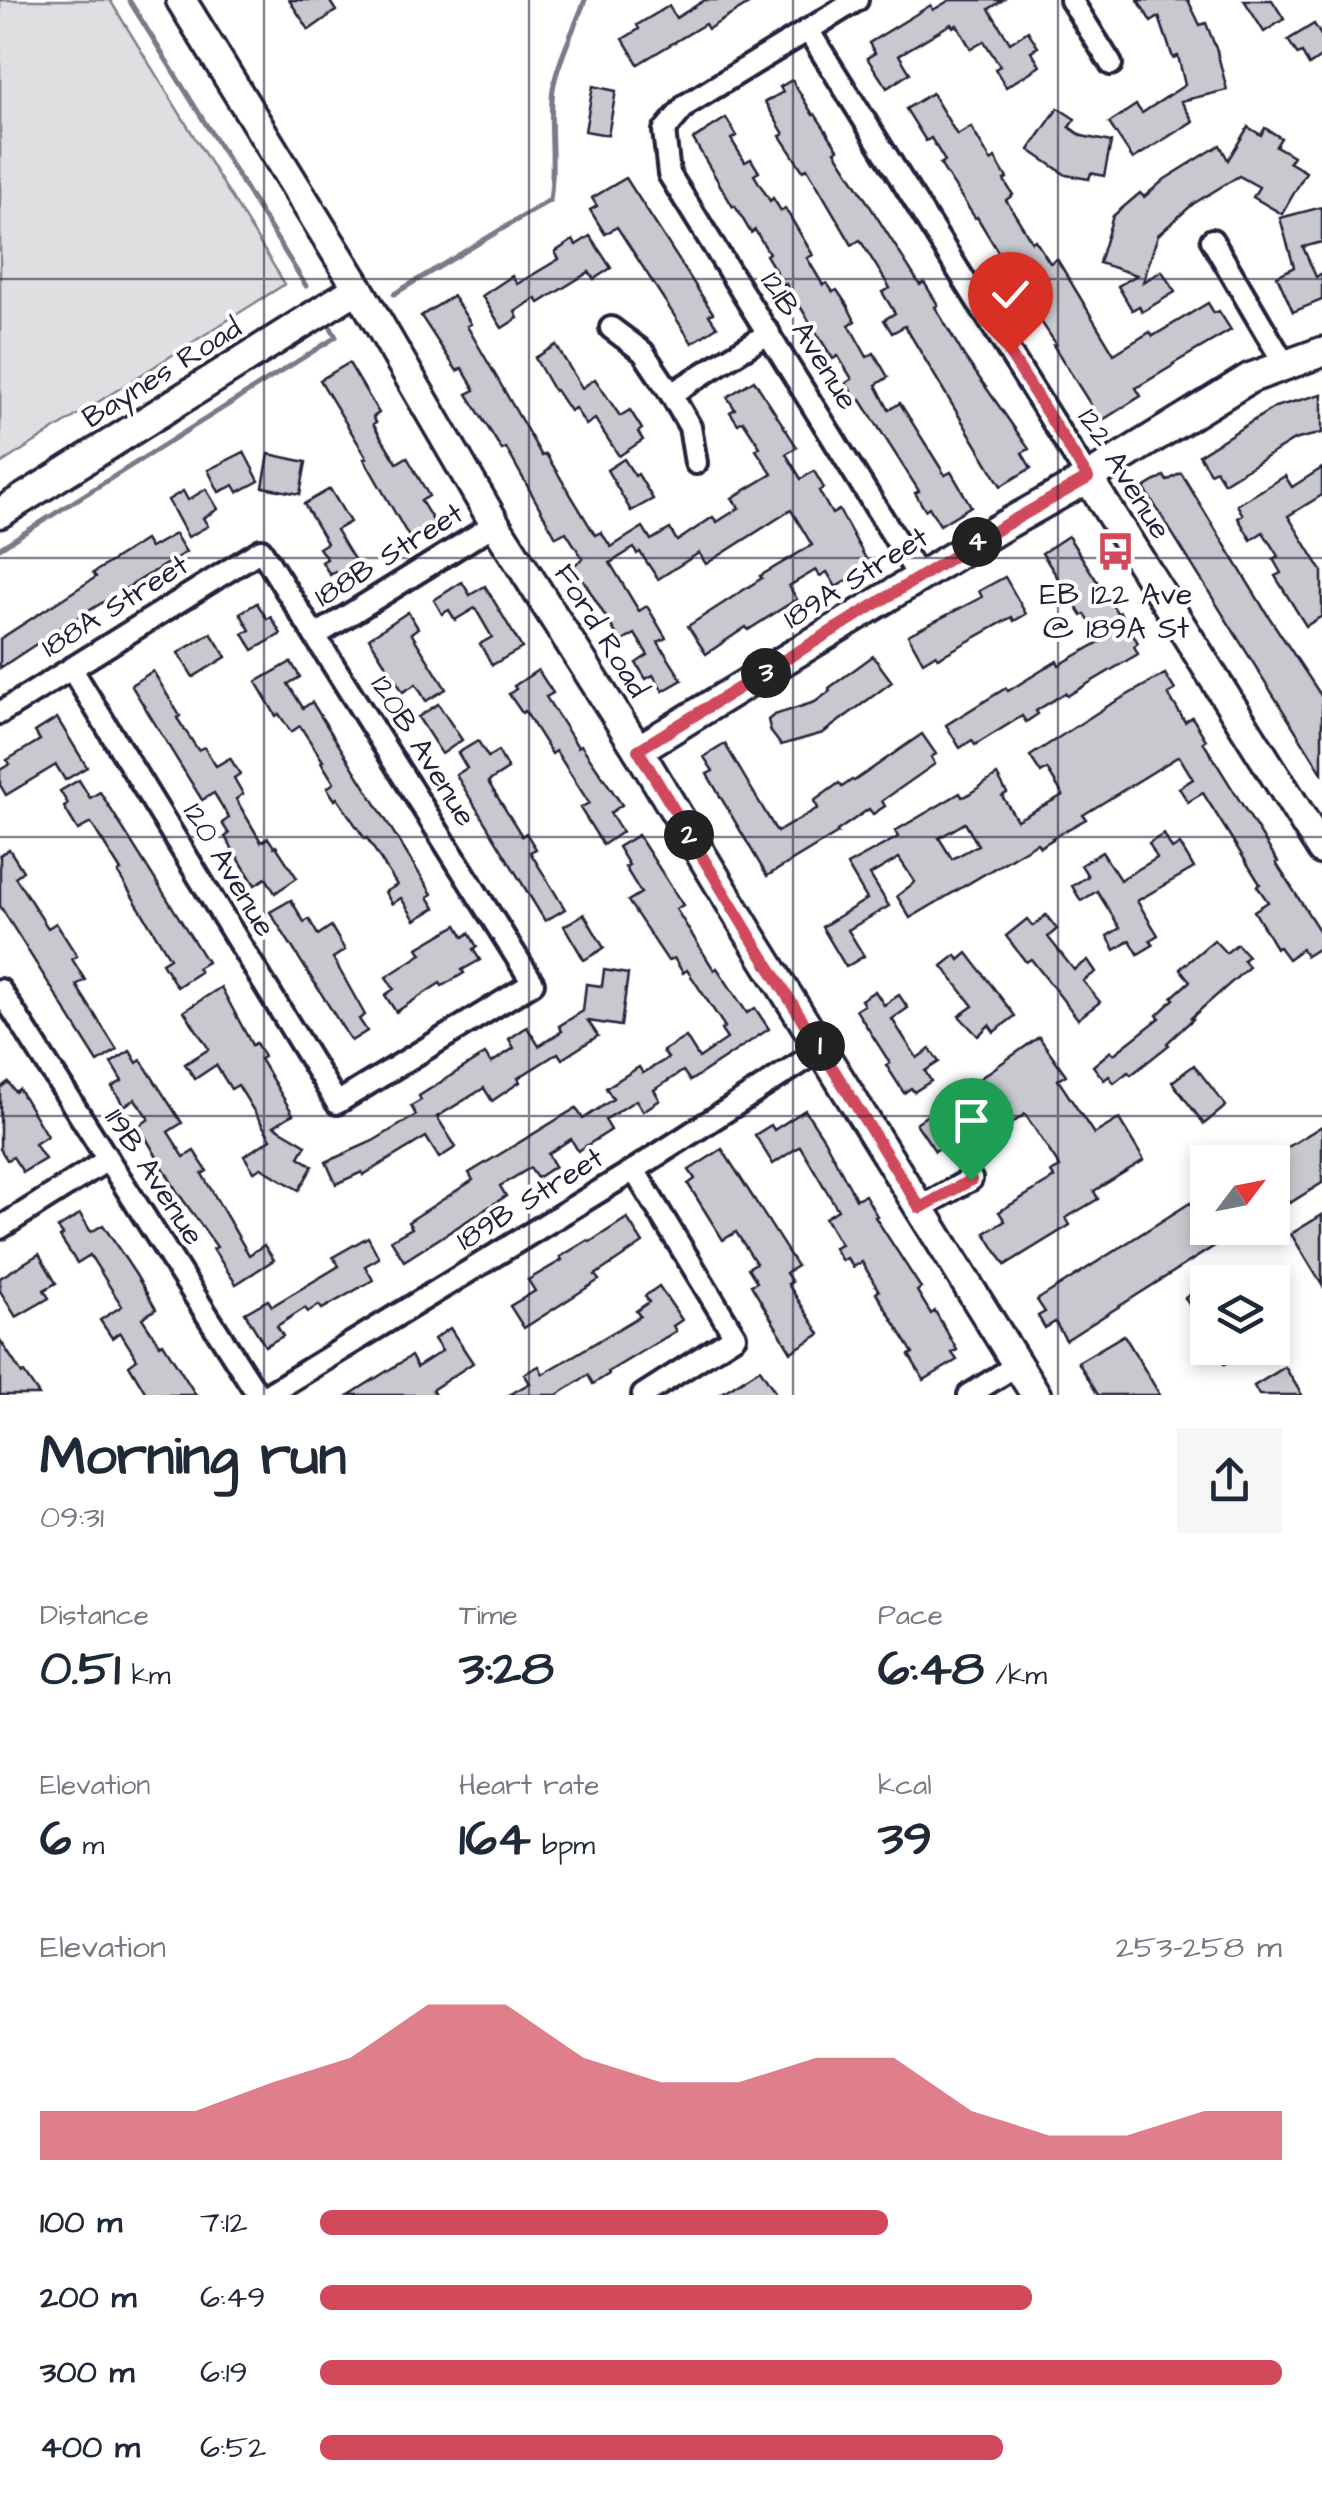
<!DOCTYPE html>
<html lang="en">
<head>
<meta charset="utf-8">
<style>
	body { margin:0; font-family:"Architects Daughter",sans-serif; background:#f6f6f7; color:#1f2937; height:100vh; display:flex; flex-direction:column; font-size:38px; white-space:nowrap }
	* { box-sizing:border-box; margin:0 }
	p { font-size:32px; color:#747a83 }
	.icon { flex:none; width:55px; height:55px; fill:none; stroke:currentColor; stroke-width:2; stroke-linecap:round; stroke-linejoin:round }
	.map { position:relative; height:1395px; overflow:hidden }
	.details { display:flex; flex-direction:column; background:#fff; flex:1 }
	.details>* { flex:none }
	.needle { width:65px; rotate:58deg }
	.controls { position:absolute; left:1190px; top:1145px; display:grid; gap:20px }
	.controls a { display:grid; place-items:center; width:100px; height:100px; border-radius:0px; background:#fff; box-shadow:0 5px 15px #0003; font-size:50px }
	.pin { position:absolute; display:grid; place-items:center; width:85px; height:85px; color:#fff; margin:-102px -42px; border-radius:50% 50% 50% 0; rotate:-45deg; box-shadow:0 0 10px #0007 }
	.pin .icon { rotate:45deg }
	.km { position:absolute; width:50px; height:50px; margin:-25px; border-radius:50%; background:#222; color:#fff; font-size:28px; line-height:50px; text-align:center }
	.round { display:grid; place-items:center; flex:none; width:105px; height:105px; border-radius:0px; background:#f6f6f7 }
	.summary { display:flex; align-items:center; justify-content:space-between; height:170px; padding:0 40px }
	h1 { font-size:55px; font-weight:700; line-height:75px }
	.stats { display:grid; grid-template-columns:repeat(3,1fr); gap:15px; height:170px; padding:10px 40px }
	.stats div { display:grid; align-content:center }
	.stats b { font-size:50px; font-weight:700 }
	.stats small { font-size:28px; font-weight:400 }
	.stats p { font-size:28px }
	.chart { height:280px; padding:20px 40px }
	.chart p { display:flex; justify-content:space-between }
	.chart svg { width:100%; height:180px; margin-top:10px; fill:#d1495b; opacity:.7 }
	ul { padding:0 40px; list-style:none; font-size:32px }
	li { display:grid; grid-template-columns:160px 120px 1fr; align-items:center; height:75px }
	li i { height:25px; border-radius:12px; background:#d1495b }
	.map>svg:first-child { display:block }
	.green { fill:#dfdfe2; stroke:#80808e; stroke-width:2.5 }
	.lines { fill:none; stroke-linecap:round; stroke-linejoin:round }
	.stream { stroke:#7a7a88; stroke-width:5 }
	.building { fill:#c8c8cf; stroke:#22223b; stroke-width:2.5; fill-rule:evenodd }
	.street-casing { stroke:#22223b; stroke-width:28 }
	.secondary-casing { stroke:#22223b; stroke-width:35 }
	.street { stroke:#fff; stroke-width:20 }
	.secondary { stroke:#fff; stroke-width:28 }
	.route-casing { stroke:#fff; stroke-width:20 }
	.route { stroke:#d1495b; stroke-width:12 }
	.grid { fill:none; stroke:#22223b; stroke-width:2.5; stroke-opacity:0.55 }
	.labels { text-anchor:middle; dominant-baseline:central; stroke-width:8; stroke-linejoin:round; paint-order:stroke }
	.street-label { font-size:30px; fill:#22223b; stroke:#fff }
	.poi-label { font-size:30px; fill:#22223b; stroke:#fff }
</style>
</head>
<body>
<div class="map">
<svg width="1322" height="1395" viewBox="0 0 1322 1395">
	<rect width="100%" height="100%" fill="#fff"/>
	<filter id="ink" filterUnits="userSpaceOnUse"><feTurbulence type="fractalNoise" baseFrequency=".01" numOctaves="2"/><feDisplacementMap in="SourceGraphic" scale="20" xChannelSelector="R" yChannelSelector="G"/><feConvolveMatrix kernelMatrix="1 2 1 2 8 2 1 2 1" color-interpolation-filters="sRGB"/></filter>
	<g filter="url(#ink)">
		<path class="green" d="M0,0H110L285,284L0,464Z"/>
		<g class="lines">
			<g class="stream">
				<path d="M129,0L306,286"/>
				<path d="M394,294L550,200C556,163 548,126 553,89C556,66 576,24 585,0"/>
				<path d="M0,548L336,337L331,328"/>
			</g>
		</g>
		<g class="building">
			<path d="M289,0H329L336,11L309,30Z"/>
			<path d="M705,0H755L708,29L705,24L638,64L623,39L639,29L637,25L669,6L676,18Z"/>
			<path d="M950,0H1003L989,9L1010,43L1028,31L1038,47L1031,51L1040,66L1006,87L995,69L1000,66L984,41L971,49L957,25L953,27L951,24L899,55L910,73L887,88L867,58L875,53L869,43L931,5L933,10Z"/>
			<path d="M1138,0H1188L1200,25L1206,23L1217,51L1227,90L1181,101L1193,121L1133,159L1109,123L1136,105L1142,113L1185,85L1178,56L1173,58L1159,17L1151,22Z"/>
			<path d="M1244,0H1272L1284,19L1264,32Z"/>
			<path d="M1314,24L1322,37V56L1309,65L1302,53L1298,55L1288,40Z"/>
			<path d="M792,80L813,115L815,114L838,149L835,151L920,285L924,282L938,305L935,307L964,356L1029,449L1022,453L1031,468L1001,486L905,326L892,333L884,320L895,313L882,292L890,288L860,240L852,245L807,168L803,171L780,136L784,134L765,102L783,92L780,87Z"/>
			<path d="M593,86L616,91L608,135L585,131Z"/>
			<path d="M932,93L957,135L971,127L991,161L995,158L1007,178L1004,180L1013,195L1006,200L1032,242L1035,240L1050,263L1057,259L1114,354L1150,332L1153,336L1208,303L1214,313L1219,311L1231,330L1173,364L1174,365L1136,388L1141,396L1101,421L1053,345L1056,344L1001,261L1003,260L977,217L975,218L940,164L945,161L931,138L926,141L906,109Z"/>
			<path d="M1058,108L1075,119L1069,127L1082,136L1111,142L1104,176L1091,173L1089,179L1066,175L1029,150Z"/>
			<path d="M726,118L737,136L731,139L745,162L751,159L759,172L754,175L770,201L773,198L781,211L785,208L813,255L807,258L823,285L827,283L833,292L837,290L847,305L855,321L849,325L867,357L874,353L888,377L876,385L889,410L900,403L945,475L951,472L971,506L940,525L929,507L925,510L915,493L919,491L861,400L858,402L846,383L852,379L838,356L833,359L786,284L784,285L766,255L769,253L755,230L751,233L735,206L733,207L693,139Z"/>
			<path d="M1248,127L1261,135L1265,128L1281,138L1276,146L1293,156L1289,162L1306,172L1282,214L1253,197L1259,187L1239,176L1193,204L1158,235L1143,282L1162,271L1175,292L1142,312L1139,306L1132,310L1118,286L1137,275L1099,263L1113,216L1140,193L1144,197L1165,179L1220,145L1228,160Z"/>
			<path d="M626,178L713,313L709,315L717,327L692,343L617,227L605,234L590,210L597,206L592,198Z"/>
			<path d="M1322,207V242L1303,247L1316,277L1322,273V300L1293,312L1277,276L1294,267L1280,218Z"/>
			<path d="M590,236L611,268L594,279L589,272L539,303L536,298L515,312L518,318L502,328L482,296L512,276L517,284L559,259L555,252L573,240L576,245Z"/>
			<path d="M453,296L471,324L467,326L542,456L546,454L595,535L601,532L611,547L643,527L651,540L670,529L677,541L713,517L717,522L739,508L732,498L772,474L756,450L760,447L743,421L738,424L730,412L735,409L727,397L754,380L797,447L786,454L801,479L814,471L824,488L819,491L832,514L839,510L870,566L836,587L827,572L820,576L816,570L789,586L797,599L748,630L746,627L706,654L688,626L762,578L760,576L812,545L791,510L706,564L699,553L658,579L640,552L637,554L634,548L610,563L639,611L647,606L666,638L658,642L682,680L663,691L653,675L646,679L636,663L648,655L635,634L621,642L574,565L583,559L566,532L556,537L506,448L502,450L467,394L475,390L462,368L457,371L421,316Z"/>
			<path d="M556,345L582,388L595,379L620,416L630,410L642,429L638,432L643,440L619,456L595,419L586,425L575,408L570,411L556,390L554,391L535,358Z"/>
			<path d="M349,363L379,413L373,417L376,422L373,424L397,463L407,457L429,496L421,501L434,522L409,537L364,459L367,458L320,380Z"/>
			<path d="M1322,394V433L1294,440L1224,483L1216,470L1210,473L1199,455L1275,407Z"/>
			<path d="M244,452L259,481L238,492L234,485L219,492L208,470Z"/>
			<path d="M269,454L306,462L300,494L263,487Z"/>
			<path d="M624,459L635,476L638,474L653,499L631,511L607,470Z"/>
			<path d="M1322,468V495L1288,516L1322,571V616L1306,626L1275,576L1281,573L1273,559L1278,556L1263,532L1251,540L1238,518L1243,515L1237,505L1285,476L1292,487Z"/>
			<path d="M1181,473L1267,614L1322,697V773L1144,488L1164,476L1167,481Z"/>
			<path d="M206,489L218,509L203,518L208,526L188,537L168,500L183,491L188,500Z"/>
			<path d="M330,489L350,522L336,530L360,569L340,581L335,572L330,575L322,562L327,559L319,548L327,543L304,504Z"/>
			<path d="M175,534L186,552L62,627L0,668V639L96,577L93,573L145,540L150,548Z"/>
			<path d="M1068,536L1118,614L1120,612L1138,643L1134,646L1138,654L1067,696L1065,693L1036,711L1038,714L1026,722L1022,716L975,745L972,740L960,748L946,725L1006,688L1008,691L1057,661L1059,665L1101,641L1085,614L1082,616L1042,553Z"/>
			<path d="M1005,577L1026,614L1014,621L1012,617L938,658L936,654L923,662L908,635L982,597L979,591Z"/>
			<path d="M462,582L470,595L485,586L522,648L492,665L480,644L492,637L475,608L455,620L449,610L442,614L434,600Z"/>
			<path d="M257,603L267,619L271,617L281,634L253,650L243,634L250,630L240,613Z"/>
			<path d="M408,612L418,628L411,633L446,689L426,701L416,684L403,692L369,638Z"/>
			<path d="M211,633L226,657L193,677L178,653Z"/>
			<path d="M873,656L892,682L823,733L781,745L771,732L768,720L774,715L815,702L830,691L829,688Z"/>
			<path d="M291,662L300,677L288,684L303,708L312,702L432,894L428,897L435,908L415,920L401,898L392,904L385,892L397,885L367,838L365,839L337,798L335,800L327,788L334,783L321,762L323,761L300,726L291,732L279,714L276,716L256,682Z"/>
			<path d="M538,670L553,693L546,697L578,747L581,745L622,805L610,813L622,832L603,845L580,808L589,803L556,751L552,754L525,711L522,713L509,694L516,689L514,686Z"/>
			<path d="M153,671L180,716L177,718L198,750L204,747L216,766L230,758L240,774L234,778L243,794L236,799L261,842L268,838L274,847L276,846L297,878L275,893L266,878L255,885L225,837L229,834L222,823L229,818L214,793L202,800L131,685Z"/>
			<path d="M1165,674L1175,690L1168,694L1185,722L1192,717L1206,740L1203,742L1278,862L1276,863L1322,935V946L1306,956L1302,949L1288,959L1279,947L1276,948L1254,911L1268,902L1257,886L1260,884L1203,793L1188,802L1179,788L1193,779L1179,756L1083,815L1086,819L1052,838L1053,839L1040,847L1037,843L910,918L897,896L915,882L899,858L870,875L889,906L848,930L864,956L846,967L822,927L867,899L847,865L898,837L895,831L960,793L962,797L966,796L997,775L1007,793L1002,796L1017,820L1063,795L1047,769L1041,773L1030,756L1106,707ZM965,823L978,845L952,859L939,838Z"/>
			<path d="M438,704L462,740L442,754L418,717Z"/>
			<path d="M57,718L87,767L65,780L56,765L6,795L0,785V770L10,764L7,760L40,740L35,732Z"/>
			<path d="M922,734L936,754L931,757L935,764L882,801L885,806L873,814L869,809L837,831L838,833L767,876L707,774L713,771L704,757L725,744L777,832L818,808L814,801L839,783L842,787L852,780L854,781Z"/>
			<path d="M478,741L488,757L498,751L508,769L488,782L522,836L526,833L536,849L530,852L565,909L545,921L456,775L467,768L458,753Z"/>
			<path d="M79,780L90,798L100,792L207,962L197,968L200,972L177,987L162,963L170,958L118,873L121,871L91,823L78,830L64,807L68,804L60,791Z"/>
			<path d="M1164,834L1172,849L1180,844L1194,868L1137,901L1158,935L1150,940L1153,945L1138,954L1130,940L1115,950L1107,936L1120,928L1097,891L1081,901L1072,886L1088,876L1081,865L1102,852L1120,880L1157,858L1149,843Z"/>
			<path d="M638,835L683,905L676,909L714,970L717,968L747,1013L755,1008L769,1029L690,1081L683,1071L654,1090L660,1100L643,1111L636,1100L605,1120L611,1130L578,1151L571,1139L548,1154L555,1166L537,1178L530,1168L500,1186L506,1196L404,1261L391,1240L412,1228L408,1222L473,1180L469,1173L576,1108L583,1119L613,1099L606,1088L639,1067L643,1073L668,1058L663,1051L686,1037L699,1058L727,1039L721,1030L725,1027L687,970L683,973L674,958L668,961L628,901L641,893L625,867L629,865L618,847Z"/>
			<path d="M9,849L23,871L15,877L48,928L56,923L77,956L72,959L85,980L76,985L117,1050L98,1062L0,906V855Z"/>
			<path d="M291,900L304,922L309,919L318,935L331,926L345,950L333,958L365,1015L359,1019L367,1031L351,1041L270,912Z"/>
			<path d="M584,914L604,948L584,960L564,926Z"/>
			<path d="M1046,915L1057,929L1048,937L1074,970L1088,960L1096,972L1083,981L1100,1002L1078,1019L1031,959L1026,962L1006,936L1027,919L1033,926Z"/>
			<path d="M457,925L464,937L469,933L477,947L473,949L480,960L462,970L464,973L442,986L440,983L396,1012L385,995L394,989L386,977L422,954L418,948Z"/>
			<path d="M1214,940L1226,953L1237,944L1248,956L1243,960L1249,967L1191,1018L1193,1019L1167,1043L1169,1045L1131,1075L1128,1072L1114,1083L1109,1076L1104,1080L1093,1066L1111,1051L1114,1054L1160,1018L1157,1015L1174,999L1172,997L1190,981L1180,969Z"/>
			<path d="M967,953L1015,1016L994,1032L989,1025L978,1036L959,1016L973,1006L942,966L956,955L959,960Z"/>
			<path d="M604,970L628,974L621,1026L588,1021L598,1036L562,1059L558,1053L518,1078L520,1082L492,1101L484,1088L437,1117L456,1147L439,1158L426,1137L363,1175L362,1172L336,1184L326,1162L373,1141L416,1115L411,1106L421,1100L419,1096L485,1054L491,1063L514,1048L509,1039L527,1027L539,1046L562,1031L559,1026L583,1011L586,984L602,986Z"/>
			<path d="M221,987L252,1045L256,1043L264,1057L260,1059L293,1114L274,1126L306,1145L299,1157L313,1166L299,1190L261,1168L254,1172L244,1156L271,1139L238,1085L231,1089L216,1065L195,1079L185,1064L209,1049L184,1011Z"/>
			<path d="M875,991L884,1005L899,995L908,1008L892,1019L917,1058L930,1049L939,1062L925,1071L931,1081L914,1092L911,1088L904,1093L886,1065L890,1063L856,1010L864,1005L861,1000Z"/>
			<path d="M1039,1037L1066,1075L1058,1080L1094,1134L1119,1119L1144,1160L1094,1191L1098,1199L1066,1218L1070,1225L1005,1265L985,1233L1005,1221L999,1212L1054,1178L1051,1172L1060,1167L1025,1114L981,1146L975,1139L961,1149L953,1138L935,1151L916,1123Z"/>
			<path d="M130,1051L137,1063L141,1060L182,1123L168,1132L184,1157L194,1151L207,1171L202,1174L249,1255L264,1245L274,1260L236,1284L213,1249L217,1247L176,1190L139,1126L149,1119L135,1099L124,1106L112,1087L122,1081L111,1063Z"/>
			<path d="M1194,1065L1226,1106L1204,1124L1172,1082Z"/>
			<path d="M8,1082L15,1092L19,1089L47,1136L35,1144L45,1159L23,1172L13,1157L7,1160L0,1149V1088Z"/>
			<path d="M805,1110L824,1139L856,1199L865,1195L877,1216L875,1217L921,1288L917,1291L931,1314L935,1311L957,1350L952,1353L957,1360L924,1380L909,1355L913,1353L876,1293L879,1291L862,1262L853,1267L847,1258L842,1261L834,1248L841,1245L825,1218L838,1210L800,1146L773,1164L755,1135L771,1125L774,1130Z"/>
			<path d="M1322,1126V1183L1290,1203L1272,1174V1157Z"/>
			<path d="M722,1149L797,1266L786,1273L792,1282L788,1284L820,1334L791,1352L751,1285L757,1282L748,1268L756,1263L736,1232L723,1240L688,1184L695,1179L689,1170Z"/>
			<path d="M1190,1203L1216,1245L1066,1340L1055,1322L1045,1328L1038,1316L1045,1312L1037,1300Z"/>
			<path d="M80,1214L91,1232L103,1225L136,1275L156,1309L142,1318L160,1345L163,1343L196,1395H147L129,1365L137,1359L120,1332L112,1338L100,1320L122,1306L90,1255L77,1263L60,1237L63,1235L58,1228Z"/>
			<path d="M1322,1215V1285L1291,1234Z"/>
			<path d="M627,1218L643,1243L595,1275L599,1280L524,1328L510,1306L535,1291L528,1280L562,1260L560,1257L588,1240L590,1242Z"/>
			<path d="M368,1237L379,1258L365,1266L373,1280L322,1309L319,1305L308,1312L305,1308L277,1326L283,1336L265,1346L245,1313L268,1300L272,1306L339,1266L333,1257Z"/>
			<path d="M39,1254L56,1283L44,1290L49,1298L16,1317L0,1291V1278Z"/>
			<path d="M1208,1284V1336L1185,1298Z"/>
			<path d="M659,1286L682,1320L673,1326L676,1331L608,1372L609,1374L593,1384L588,1375L557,1395H509L530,1383L524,1374L539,1366L543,1374L640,1316L636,1311L649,1302L645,1296Z"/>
			<path d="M450,1328L473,1363L432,1390L435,1395H349L411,1356L417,1367L442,1351L434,1339Z"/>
			<path d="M1124,1335L1160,1395H1098L1078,1362Z"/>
			<path d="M0,1340L22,1374L24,1373L39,1395H0Z"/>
			<path d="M1215,1348H1252L1224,1364Z"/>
			<path d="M1285,1367L1302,1395H1259L1254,1386Z"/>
			<path d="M760,1369L777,1395H719Z"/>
		</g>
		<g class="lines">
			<defs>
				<g id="street">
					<path d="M857,0L686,105L664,131L669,174L919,577"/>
					<path d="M1071,0L1111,64"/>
					<path d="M808,30L1088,478"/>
					<path d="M1212,240L1285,365"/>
					<path d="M611,328L643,352L671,394L690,427L696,463"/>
					<path d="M671,394L769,333"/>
					<path d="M315,636L495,524"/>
					<path d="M0,713L261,550L533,983L337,1103L71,668"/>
					<path d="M0,990L258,1395"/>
					<path d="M634,1170L735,1336L643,1395"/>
					<path d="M920,1208L971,1179"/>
					<path d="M0,1228L107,1160"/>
					<path d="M267,1395L634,1170L822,1049"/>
					<path d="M969,1395L1017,1365"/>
				</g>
				<g id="secondary">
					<path d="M181,0L358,288L495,524L638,750L750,935L1036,1395"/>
					<path d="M1088,478L1322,850"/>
					<path d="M0,513L358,288"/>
					<path d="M638,750L998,529L1088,478L1250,378L1322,352"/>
				</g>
			</defs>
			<use href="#street" class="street-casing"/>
			<use href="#secondary" class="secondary-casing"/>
			<use href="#street" class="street"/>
			<use href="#secondary" class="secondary"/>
		</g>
	</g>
	<g class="lines" filter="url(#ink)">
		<defs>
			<path id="route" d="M971,1180L920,1208L750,936L638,750L998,529L1088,478L1010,354"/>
		</defs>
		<use href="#route" class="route-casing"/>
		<use href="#route" class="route"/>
	</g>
	<path class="grid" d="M264,0V1395M529,0V1395M793,0V1395M1058,0V1395M0,279H1322M0,558H1322M0,837H1322M0,1116H1322"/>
	<defs>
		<symbol id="bus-bare" viewBox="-9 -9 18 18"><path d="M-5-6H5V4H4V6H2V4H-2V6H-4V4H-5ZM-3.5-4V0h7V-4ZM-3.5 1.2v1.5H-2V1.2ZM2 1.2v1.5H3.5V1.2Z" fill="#d1495b" stroke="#fff" stroke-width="2.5" paint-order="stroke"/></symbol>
	</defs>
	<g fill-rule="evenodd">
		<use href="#bus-bare" x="1088" y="524" width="55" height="55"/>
	</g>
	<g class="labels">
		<g class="street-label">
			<text transform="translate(809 341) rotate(58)">121B Avenue</text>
			<text transform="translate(162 373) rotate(-32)">Baynes Road</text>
			<text transform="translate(1124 474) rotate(58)">122 Avenue</text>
			<text transform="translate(389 555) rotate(-32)">188B Street</text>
			<text transform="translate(856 578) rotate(-32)">189A Street</text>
			<text transform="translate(115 606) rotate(-32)">188A Street</text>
			<text transform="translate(601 631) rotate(58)">Ford Road</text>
			<text transform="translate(423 751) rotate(58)">120B Avenue</text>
			<text transform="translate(229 870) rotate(59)">120 Avenue</text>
			<text transform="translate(154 1177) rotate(57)">119B Avenue</text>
			<text transform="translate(530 1199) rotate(-32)">189B Street</text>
		</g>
		<g class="poi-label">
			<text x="1116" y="595">EB 122 Ave<tspan x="1116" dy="34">@ 189A St</tspan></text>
		</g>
	</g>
</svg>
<div class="controls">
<a><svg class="needle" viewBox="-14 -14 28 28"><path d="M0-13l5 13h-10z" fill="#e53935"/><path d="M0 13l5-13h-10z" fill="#747a83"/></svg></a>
<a><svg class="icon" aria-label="layers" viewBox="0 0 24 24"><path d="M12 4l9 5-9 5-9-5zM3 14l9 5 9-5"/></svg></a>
</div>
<div class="pin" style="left:971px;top:1180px;background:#1e9e55"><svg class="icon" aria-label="arrive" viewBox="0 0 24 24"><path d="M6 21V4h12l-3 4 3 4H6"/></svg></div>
<div class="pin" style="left:1010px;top:354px;background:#d93025"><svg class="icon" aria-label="check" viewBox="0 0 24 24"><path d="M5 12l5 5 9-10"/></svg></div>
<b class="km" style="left:820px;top:1046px">1</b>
<b class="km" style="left:689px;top:835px">2</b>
<b class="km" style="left:766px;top:673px">3</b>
<b class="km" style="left:977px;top:542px">4</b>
</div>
<section class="details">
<div class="summary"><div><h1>Morning run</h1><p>09:31</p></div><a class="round"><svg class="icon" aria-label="share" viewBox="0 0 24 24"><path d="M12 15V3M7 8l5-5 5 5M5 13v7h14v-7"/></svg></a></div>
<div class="stats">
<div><p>Distance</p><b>0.51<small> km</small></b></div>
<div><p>Time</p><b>3:28</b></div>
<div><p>Pace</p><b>6:48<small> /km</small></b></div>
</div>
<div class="stats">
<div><p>Elevation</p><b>6<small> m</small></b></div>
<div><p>Heart rate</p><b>164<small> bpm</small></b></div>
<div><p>kcal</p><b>39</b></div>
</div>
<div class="chart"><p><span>Elevation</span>253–258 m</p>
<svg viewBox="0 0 160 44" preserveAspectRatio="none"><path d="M0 44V32L10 32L20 32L30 25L40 19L50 6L60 6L70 19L80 25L90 25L100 19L110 19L120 32L130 38L140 38L150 32L160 32V44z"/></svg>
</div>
<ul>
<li><b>100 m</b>7:12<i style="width:59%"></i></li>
<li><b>200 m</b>6:49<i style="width:74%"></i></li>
<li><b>300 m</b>6:19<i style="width:100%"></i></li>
<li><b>400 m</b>6:52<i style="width:71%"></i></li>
</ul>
</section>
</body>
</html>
